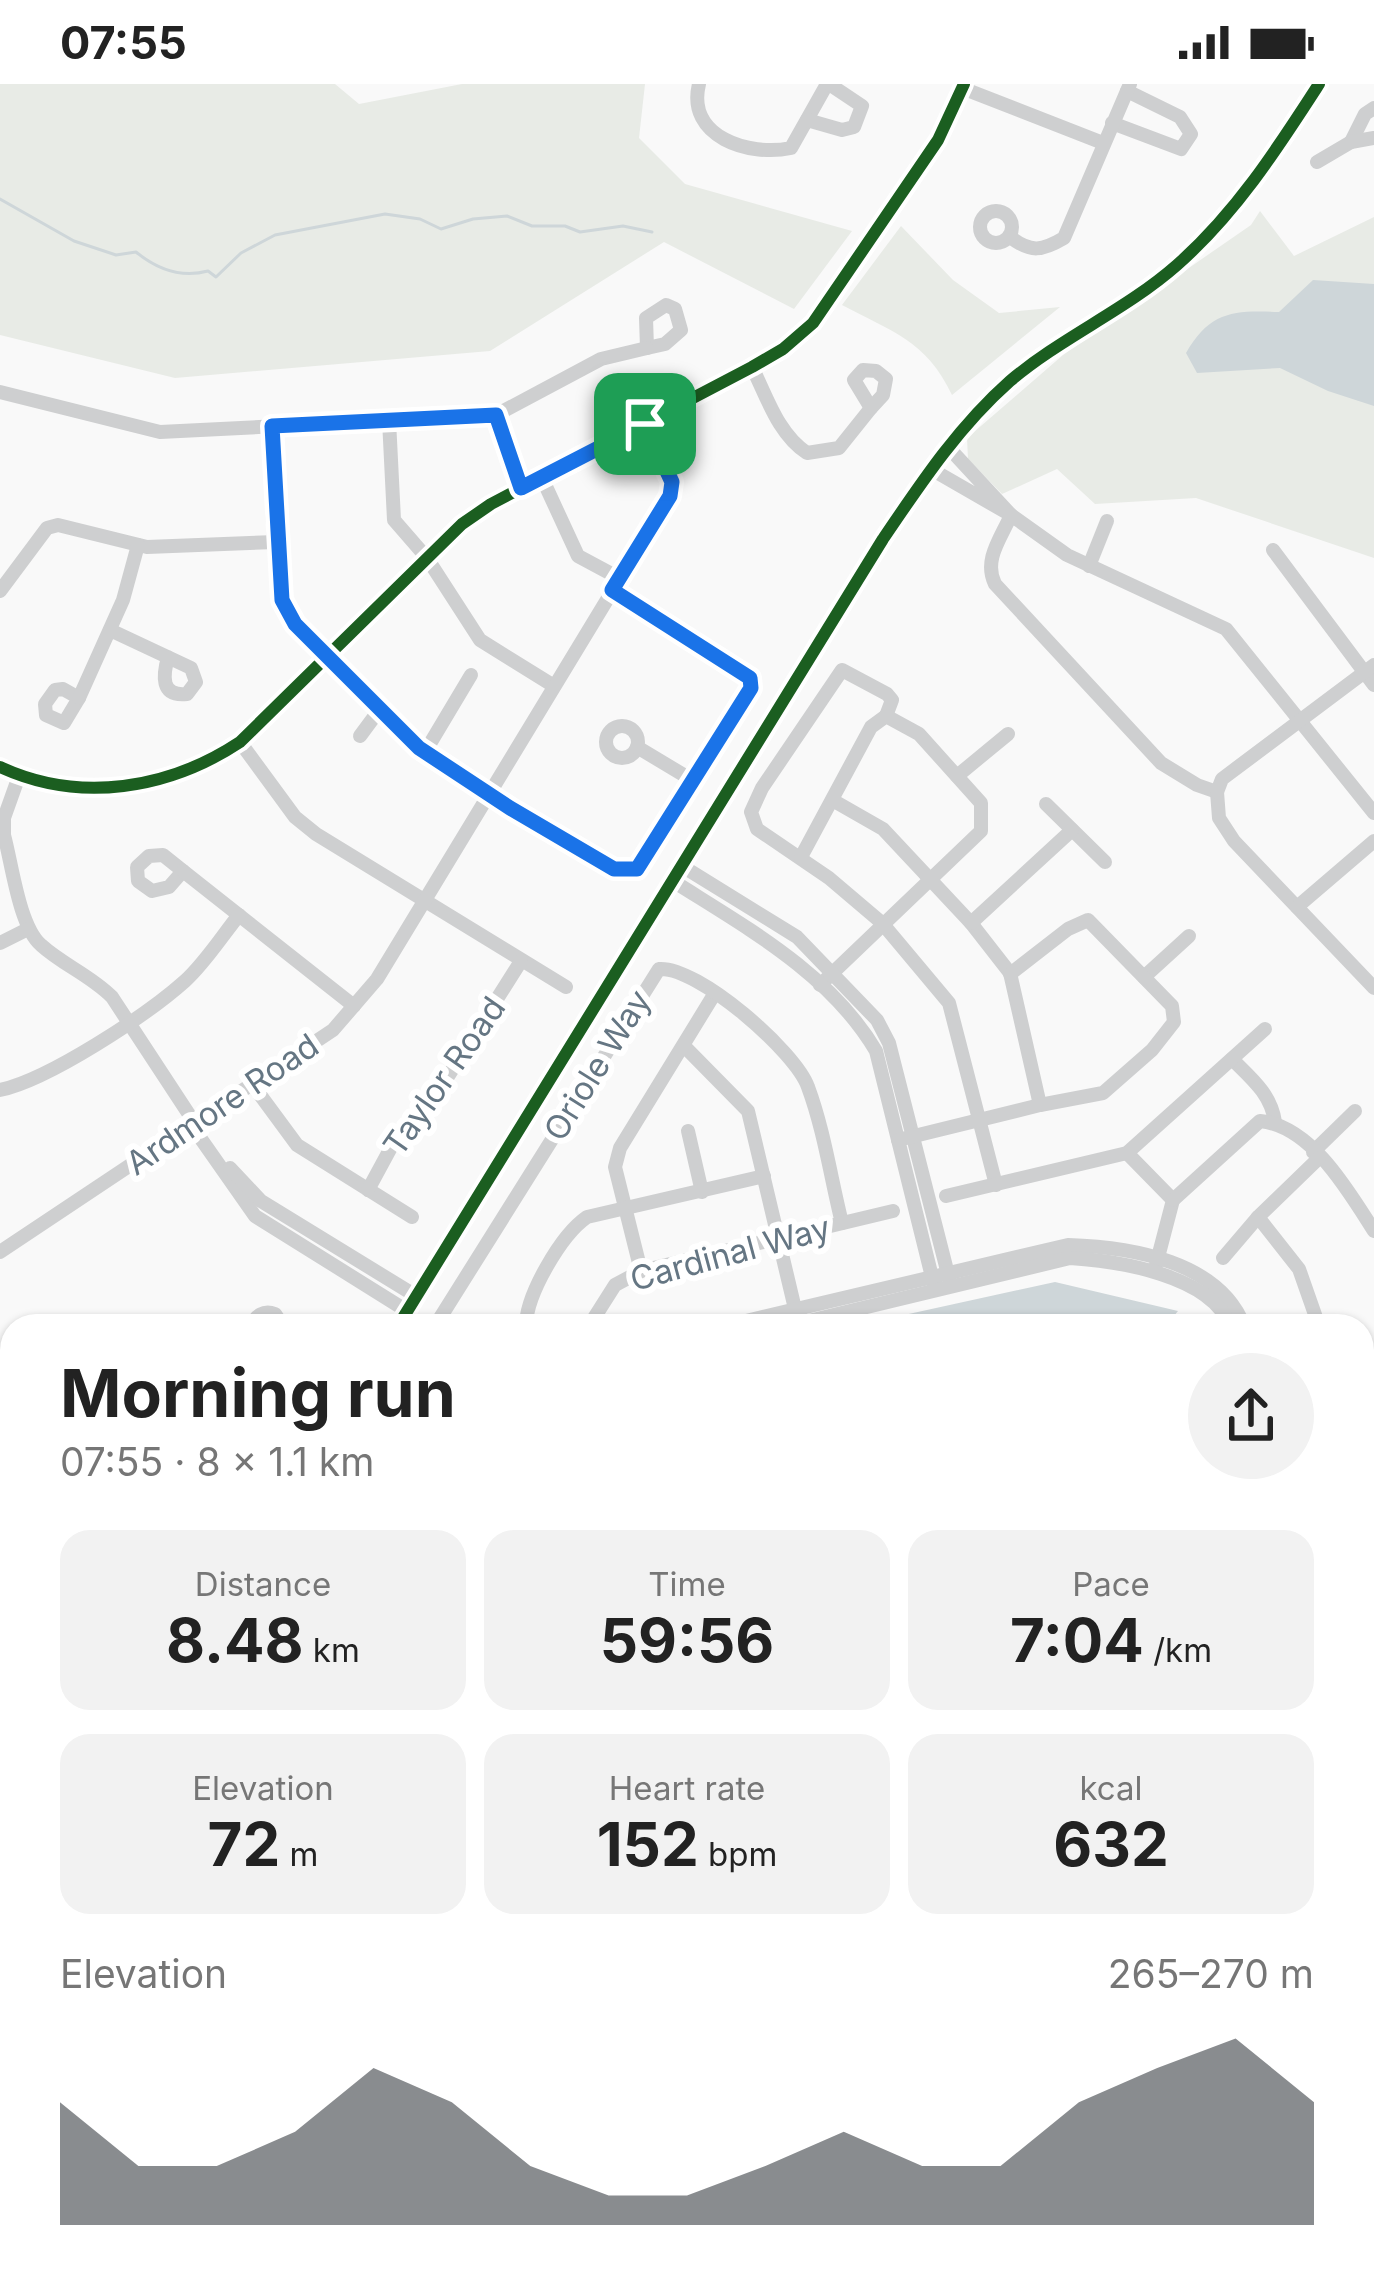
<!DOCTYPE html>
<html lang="en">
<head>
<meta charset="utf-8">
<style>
	body { margin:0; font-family:Inter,sans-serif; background:#f2f2f2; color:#222; height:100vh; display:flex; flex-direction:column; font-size:45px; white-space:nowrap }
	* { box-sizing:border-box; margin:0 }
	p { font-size:39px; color:#767676 }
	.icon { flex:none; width:66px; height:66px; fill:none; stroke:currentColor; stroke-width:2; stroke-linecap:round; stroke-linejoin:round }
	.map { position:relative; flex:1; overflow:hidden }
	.sheet { position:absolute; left:0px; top:1230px; width:1374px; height:975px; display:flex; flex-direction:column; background:#fff; border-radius:36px 36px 0 0; box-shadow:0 3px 9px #0004 }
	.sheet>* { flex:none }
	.pin { position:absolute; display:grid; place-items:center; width:102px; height:102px; color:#fff; margin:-51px; border-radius:24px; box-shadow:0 6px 18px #0006 }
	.round { display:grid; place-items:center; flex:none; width:126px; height:126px; border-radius:63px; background:#f2f2f2 }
	.head { display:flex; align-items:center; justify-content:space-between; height:204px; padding:0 60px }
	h1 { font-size:66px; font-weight:700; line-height:90px }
	.figures { display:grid; grid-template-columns:repeat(3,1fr); gap:18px; height:204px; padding:12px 60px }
	.figures div { display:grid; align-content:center; border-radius:30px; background:#f2f2f2; text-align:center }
	.figures b { font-size:60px; font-weight:700 }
	.figures small { font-size:33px; font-weight:400 }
	.figures p { font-size:33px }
	.chart { height:336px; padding:24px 60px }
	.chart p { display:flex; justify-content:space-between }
	.chart svg { width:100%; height:216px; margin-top:12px; fill:#585c60; opacity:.7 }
	.status { display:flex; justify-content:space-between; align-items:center; height:84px; padding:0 60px; background:#fff; direction:ltr }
	.status svg { height:33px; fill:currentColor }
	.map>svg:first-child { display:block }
	.built { fill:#e8e9e9 }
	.green { fill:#e8ebe6 }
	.water { fill:#ced6d9 }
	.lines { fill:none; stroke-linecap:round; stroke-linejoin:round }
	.stream { stroke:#ced6d9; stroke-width:3 }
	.minor { stroke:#cecfd0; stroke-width:14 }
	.cycleway-casing { stroke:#fff; stroke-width:20 }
	.cycleway { stroke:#1b5e20; stroke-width:12 }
	.route-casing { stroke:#fff; stroke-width:24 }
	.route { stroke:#1a73e8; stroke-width:15 }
	.labels { text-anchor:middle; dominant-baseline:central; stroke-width:12; stroke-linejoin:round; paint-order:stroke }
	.street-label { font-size:33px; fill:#657683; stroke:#fff }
</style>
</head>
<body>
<div class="status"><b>07:55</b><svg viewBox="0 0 49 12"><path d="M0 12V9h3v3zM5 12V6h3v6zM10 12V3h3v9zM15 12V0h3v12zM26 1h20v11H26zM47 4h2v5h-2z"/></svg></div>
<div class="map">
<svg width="1374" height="2203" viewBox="0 0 1374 2203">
	<rect width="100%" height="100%" fill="#f9f9f9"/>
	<path class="built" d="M0,1361L12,1369V1593L0,1592Z"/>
	<g class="green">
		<path d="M0,0H335L359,20L462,0H645L639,54L685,100L852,147L794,225L664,158L490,267L175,294L0,251Z"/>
		<path d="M1260,127L1294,172L1374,133V474L1196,414L1095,420L1057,385L1002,410L968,375L967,354L1063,271L1251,141Z"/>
		<path d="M901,142L953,196L999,229L1060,223L952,311C926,256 892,248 842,221Z"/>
		<path d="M0,1894L12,1898V2193H231L226,2203H0Z"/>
		<path d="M328,2193H1039L1051,2203H322Z"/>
	</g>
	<g class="water">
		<path d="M1313,196L1374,200V322L1328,307L1280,284L1197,289L1186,269C1210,227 1234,226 1279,228Z"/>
		<path d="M1055,1198L1178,1227L1166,1242H854Z"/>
	</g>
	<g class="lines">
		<path class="stream" d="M0,115L74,157L116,171L136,168C158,186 182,194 208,187L216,193L241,169L275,151L385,130L420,135L441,145L473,135L507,132L532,142H565L580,148L623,142L652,148"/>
		<g class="minor">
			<path d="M699,0C686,53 749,73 791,64L827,0"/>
			<path d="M962,4L1103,59"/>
			<path d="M807,36L842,46L854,43L862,22L829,0"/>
			<path d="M1112,39L1181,65L1191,50L1180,33L1127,7"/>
			<path d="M1351,58L1365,30L1374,24"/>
			<path d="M1317,78L1351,58L1374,54"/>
			<circle cx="996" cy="143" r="16"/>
			<path d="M1010,153C1031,169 1042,167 1064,154L1130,0"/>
			<path d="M666,221L675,225L681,246L665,260L647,264L646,234Z"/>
			<path d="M752,283C767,313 778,350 807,369L839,364L871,324"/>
			<path d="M863,286L876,287L886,295L883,311L871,324L854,296Z"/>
			<path d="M0,308L160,348L496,331L601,275L647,264"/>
			<path d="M496,331L521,404"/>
			<path d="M389,336L394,436L427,474L480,556L554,602"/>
			<path d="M272,342C274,405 265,483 295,540L419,664L510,724L627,788L636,786L751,604L750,594L612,506"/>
			<path d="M931,385L1011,431L948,363"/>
			<path d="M542,394L578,472L619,494"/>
			<path d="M1273,466L1374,601"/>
			<path d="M1089,482L1107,437"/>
			<path d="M0,507L47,444L58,441L147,463L276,458"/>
			<path d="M110,546L191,584L196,598L187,610C160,613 163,591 168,573"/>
			<path d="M63,605L79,614L64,639L46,631L45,620L55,606Z"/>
			<path d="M79,614L123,516L138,461"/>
			<path d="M886,632L892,616L887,610L842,586L762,704L751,728L757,745L829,794L882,839L949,919L996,1101"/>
			<circle cx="622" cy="658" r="16"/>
			<path d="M360,652L380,625"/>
			<path d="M240,658L295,733L316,750L566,903"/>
			<path d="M637,663L692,696"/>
			<path d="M425,668L471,591"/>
			<path d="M0,683C80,720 169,705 240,658L462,440L491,420L752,283L783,265L813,239L938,56L964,0"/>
			<path d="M957,692L1008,650"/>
			<path d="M1217,708L1197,701L1161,679L995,500C983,476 1001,454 1011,431L1067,471L1226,545L1374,729"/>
			<path d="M1217,708L1219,734L1234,757L1374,904"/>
			<path d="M1217,708L1222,695L1374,581"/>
			<path d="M834,717L883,745L971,839L1010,889L1040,1021"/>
			<path d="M1046,720L1105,778"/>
			<path d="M0,750L4,751C12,780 19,842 41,861C63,881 90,891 112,913L194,1038V1045L255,1132L407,1227"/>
			<path d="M4,751V734L19,692"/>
			<path d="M163,771L183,787L169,803L152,807L138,797L137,783L149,772Z"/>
			<path d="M801,773L871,643L886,632L919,650L981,719V747L820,901"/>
			<path d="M682,782L797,853L877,936L889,959L951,1202"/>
			<path d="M183,787L354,922"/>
			<path d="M673,797C747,844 830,889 876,967L935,1205"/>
			<path d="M1297,823L1374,757"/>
			<path d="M971,839L1072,746"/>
			<path d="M0,859L28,845"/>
			<path d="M1144,893L1189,852"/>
			<path d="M684,962L748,1027L796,1229"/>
			<path d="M1232,975C1252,995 1271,1010 1275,1038"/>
			<path d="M252,1000L297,1061L412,1133"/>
			<path d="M0,1006C48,996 147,931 185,897C205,879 222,852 239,831"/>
			<path d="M688,1047L702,1108"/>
			<path d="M898,1056L1040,1021L1103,1009L1152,966L1174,938L1172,922L1088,836L1068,845L1010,890"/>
			<path d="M1313,1068L1355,1027"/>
			<path d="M1127,1069L1173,1116L1156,1181"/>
			<path d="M230,1084L261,1117L416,1212"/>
			<path d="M368,1106L401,1045L440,1005L521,877"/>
			<path d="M946,1112L1127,1069L1265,945"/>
			<path d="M1173,1116L1260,1037C1311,1042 1348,1106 1374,1147"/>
			<path d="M1258,1133L1299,1185L1319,1242"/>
			<path d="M0,1168L333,946L377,895L670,412L672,398L645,340"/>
			<path d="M1223,1174L1258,1133L1319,1074"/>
			<path d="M641,1187L615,1083L620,1064L715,909"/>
			<path d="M252,1242C255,1231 264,1226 275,1230L283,1242"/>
			<path d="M398,1242L883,455C921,399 958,343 1010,297C1062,253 1126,226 1177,181C1236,129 1277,65 1319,0"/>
			<path d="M435,1242L659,885C698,882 796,968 808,1003C824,1046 831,1095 842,1139"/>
			<path d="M526,1242C526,1211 561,1151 587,1133L764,1092"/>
			<path d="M589,1242L615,1201L641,1187L893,1127"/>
			<path d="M725,1242L1068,1161C1131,1163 1219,1177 1244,1242"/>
			<path d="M788,1242L1070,1174C1118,1177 1211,1191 1230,1242"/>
			<path d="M0,1350L12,1358"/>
			<path d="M1362,1435L1374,1398"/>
			<path d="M1362,1469L1374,1476"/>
			<path d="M1362,1580L1374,1561"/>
			<path d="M0,1612L12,1613"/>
			<path d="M1362,1716L1374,1697"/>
			<path d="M1362,1727L1374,1735"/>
			<path d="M1362,2005L1374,1986"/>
			<path d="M1362,2187L1374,2200"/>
			<path d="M1056,2193L1070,2203"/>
		</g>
		<defs>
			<g id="cycleway">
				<path d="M0,683C80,720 169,705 240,658L462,440L491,420L752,283L783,265L813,239L938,56L964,0"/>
				<path d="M398,1242L883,455C921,399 958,343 1010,297C1062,253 1126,226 1177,181C1236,129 1277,65 1319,0"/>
			</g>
		</defs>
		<use href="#cycleway" class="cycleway-casing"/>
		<use href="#cycleway" class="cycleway"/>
	</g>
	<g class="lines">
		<defs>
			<path id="route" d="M496,331L521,404L645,340L672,398L670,412L612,506L750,594L751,604L637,785H614L510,724L419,664L295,540L282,516L272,342Z"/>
		</defs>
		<use href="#route" class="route-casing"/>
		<use href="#route" class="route"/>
	</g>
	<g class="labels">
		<g class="street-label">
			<text transform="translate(597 981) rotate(-58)">Oriole Way</text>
			<text transform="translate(444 992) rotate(-55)">Taylor Road</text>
			<text transform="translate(222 1020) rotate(-34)">Ardmore Road</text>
			<text transform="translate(730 1169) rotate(-15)">Cardinal Way</text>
		</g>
	</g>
</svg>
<div class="pin" style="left:645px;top:340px;background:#1e9e55"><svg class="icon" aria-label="arrive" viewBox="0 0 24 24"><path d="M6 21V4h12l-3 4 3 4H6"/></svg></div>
<section class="sheet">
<div class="head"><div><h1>Morning run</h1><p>07:55 · 8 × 1.1 km</p></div><a class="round"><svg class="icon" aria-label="share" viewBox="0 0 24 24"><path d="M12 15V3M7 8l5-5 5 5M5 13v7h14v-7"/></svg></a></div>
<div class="figures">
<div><p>Distance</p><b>8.48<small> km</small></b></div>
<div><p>Time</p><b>59:56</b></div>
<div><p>Pace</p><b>7:04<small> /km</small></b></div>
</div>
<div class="figures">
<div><p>Elevation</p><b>72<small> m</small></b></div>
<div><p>Heart rate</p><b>152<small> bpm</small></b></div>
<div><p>kcal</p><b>632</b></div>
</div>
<div class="chart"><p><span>Elevation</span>265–270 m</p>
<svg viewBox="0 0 160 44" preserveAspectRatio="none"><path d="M0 44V19L10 32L20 32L30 25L40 12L50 19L60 32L70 38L80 38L90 32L100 25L110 32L120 32L130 19L140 12L150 6L160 19V44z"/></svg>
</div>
</section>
</div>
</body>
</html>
